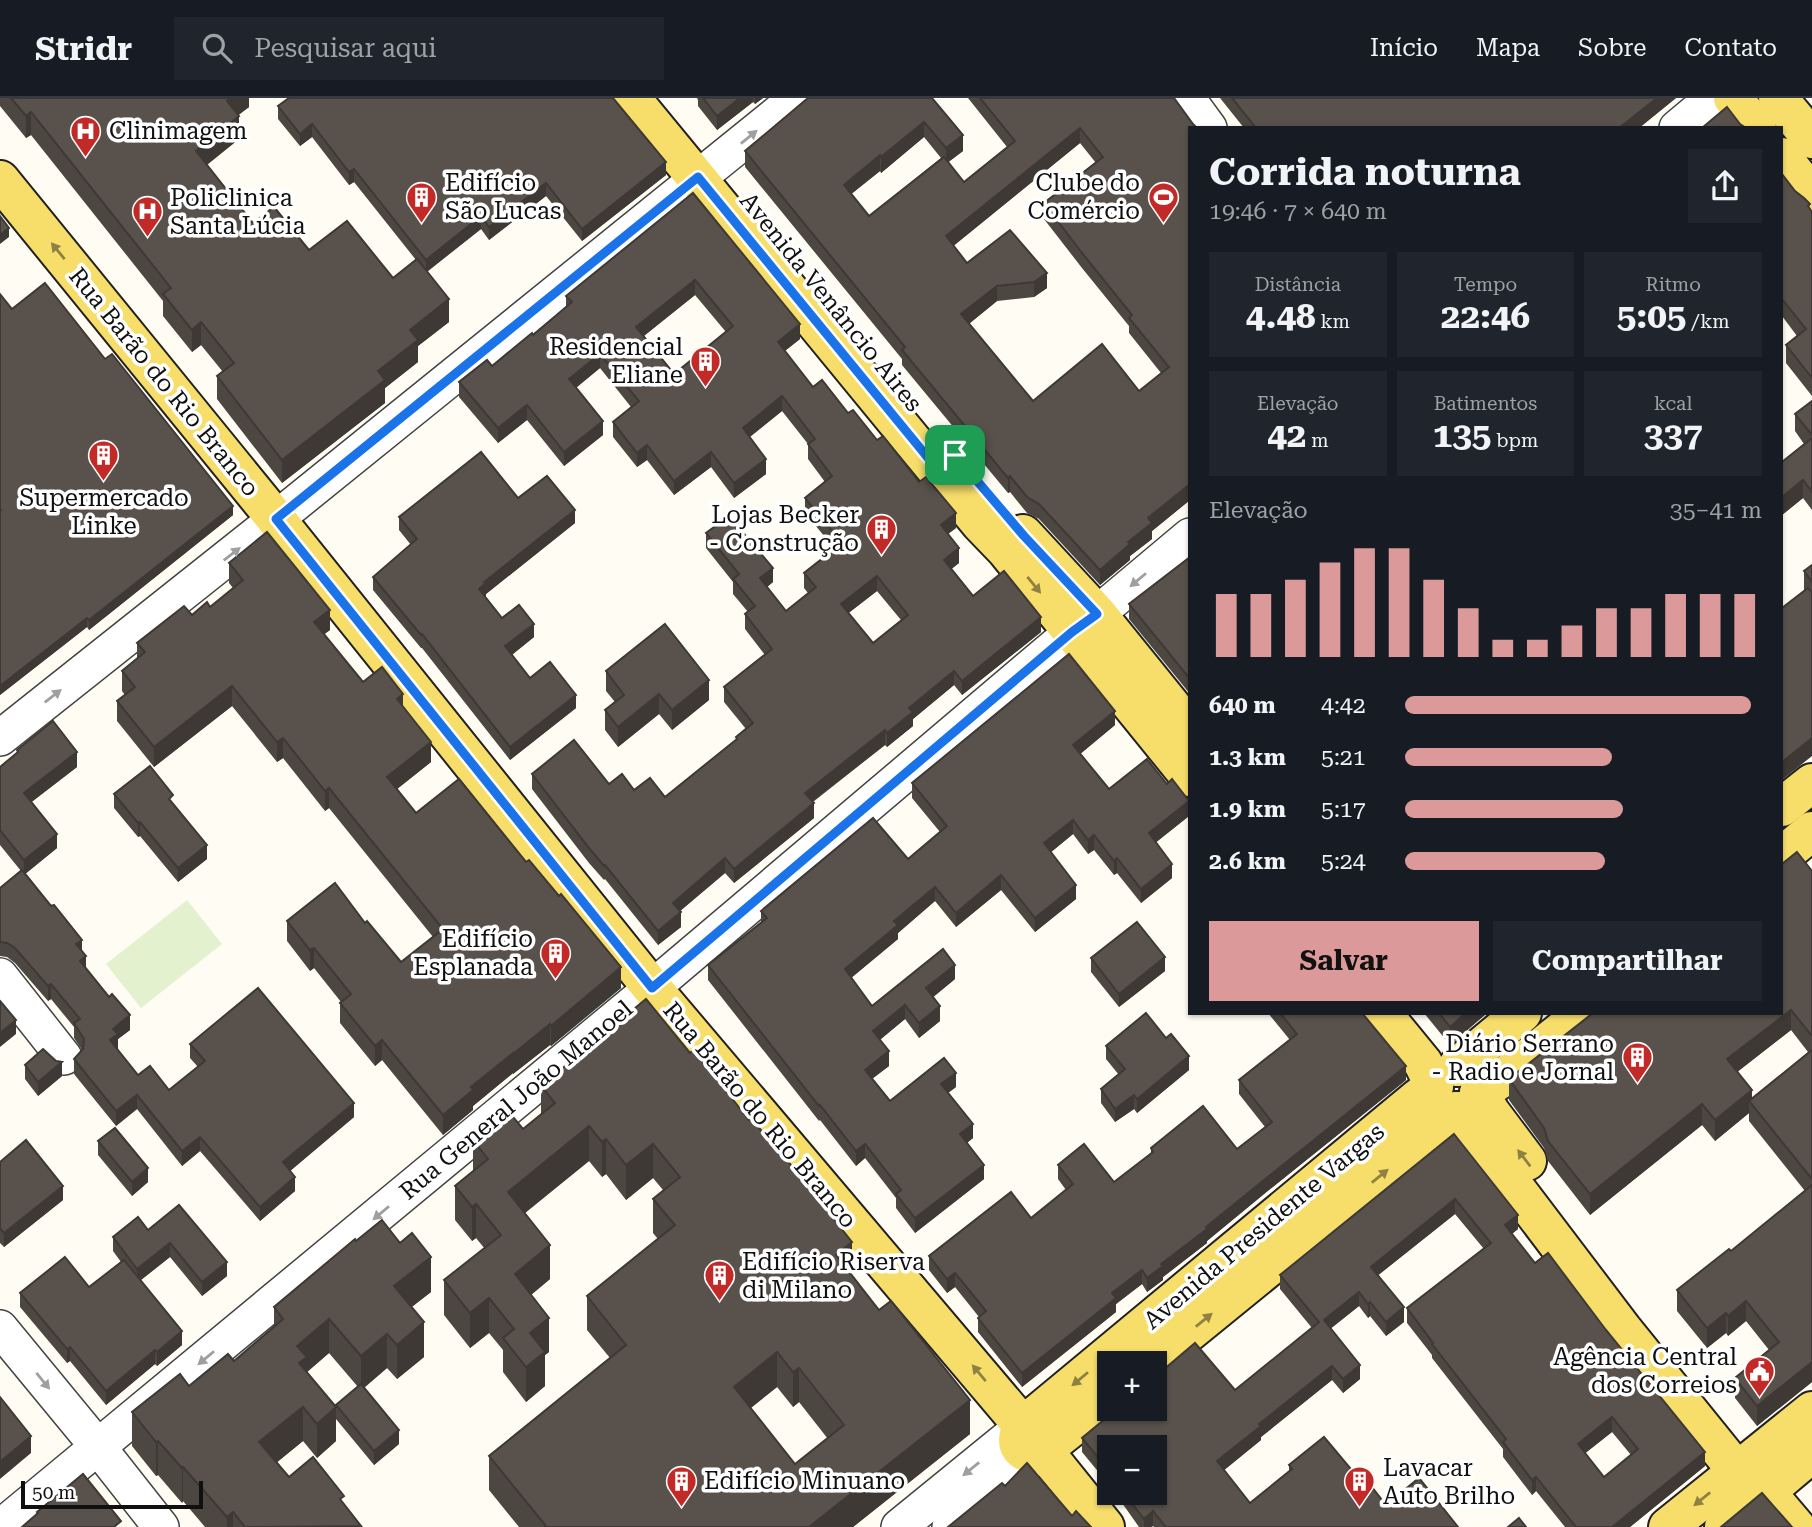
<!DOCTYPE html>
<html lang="pt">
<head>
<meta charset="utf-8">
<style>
	body { margin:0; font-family:"Roboto Serif",serif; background:#20242c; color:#f1f3f6; height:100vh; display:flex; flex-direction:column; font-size:26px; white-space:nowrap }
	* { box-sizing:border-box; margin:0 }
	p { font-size:23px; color:#9ea1a6 }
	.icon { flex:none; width:38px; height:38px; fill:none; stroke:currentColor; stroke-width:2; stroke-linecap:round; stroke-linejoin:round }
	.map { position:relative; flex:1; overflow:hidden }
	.details { position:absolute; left:1188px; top:28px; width:595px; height:889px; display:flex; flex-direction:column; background:#171b24; border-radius:0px; box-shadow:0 2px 5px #0004 }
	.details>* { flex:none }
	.tools { position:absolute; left:1097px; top:1253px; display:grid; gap:14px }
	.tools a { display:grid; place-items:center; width:70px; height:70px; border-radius:0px; background:#171b24; box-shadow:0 2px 5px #0004; font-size:35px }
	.scale { position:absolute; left:21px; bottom:18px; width:182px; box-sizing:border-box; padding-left:7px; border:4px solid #101010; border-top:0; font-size:19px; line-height:24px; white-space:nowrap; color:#101010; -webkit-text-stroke:5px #fff; paint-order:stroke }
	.pin { position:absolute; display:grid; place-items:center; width:60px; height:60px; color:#fff; margin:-30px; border-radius:14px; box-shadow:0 4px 10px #0006 }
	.round { display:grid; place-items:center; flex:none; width:74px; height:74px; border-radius:0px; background:#20242c }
	.head { display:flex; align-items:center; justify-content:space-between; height:119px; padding:0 21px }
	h1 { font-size:38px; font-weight:700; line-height:52px }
	.figures { display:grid; grid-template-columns:repeat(3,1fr); gap:10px; height:119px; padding:7px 21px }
	.figures div { display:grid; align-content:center; border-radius:0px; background:#20242c; text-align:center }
	.figures b { font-size:35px; font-weight:700 }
	.figures small { font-size:19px; font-weight:400 }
	.figures p { font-size:19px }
	.chart { height:196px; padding:14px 21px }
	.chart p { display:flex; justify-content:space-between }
	.chart svg { width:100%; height:126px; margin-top:7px; stroke:#db9999; stroke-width:6 }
	.button { display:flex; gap:14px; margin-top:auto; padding:14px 21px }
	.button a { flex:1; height:80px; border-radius:0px; background:#db9999; color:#111; font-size:28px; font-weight:700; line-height:80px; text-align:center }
	.button a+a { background:#20242c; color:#f1f3f6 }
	ul { padding:0 21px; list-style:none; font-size:23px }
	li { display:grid; grid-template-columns:112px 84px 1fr; align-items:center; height:52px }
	li i { height:18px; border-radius:9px; background:#db9999 }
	header { display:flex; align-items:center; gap:42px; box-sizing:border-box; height:98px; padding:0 35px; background:#171b24; border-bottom:2px solid #363941 }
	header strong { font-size:33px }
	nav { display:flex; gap:38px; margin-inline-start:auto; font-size:24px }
	.search { width:490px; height:63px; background:#20242c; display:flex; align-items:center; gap:18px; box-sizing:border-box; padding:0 24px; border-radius:0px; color:#9ea1a6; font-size:26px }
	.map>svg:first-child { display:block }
	.pitch { fill:#e3f1ce }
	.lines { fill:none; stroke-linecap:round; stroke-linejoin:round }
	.minor-casing { stroke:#434343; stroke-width:38 }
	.major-casing { stroke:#212121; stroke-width:42 }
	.minor { stroke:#fff; stroke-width:35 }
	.major { stroke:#f7de6b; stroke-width:38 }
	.wall { fill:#4d4741; fill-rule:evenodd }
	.shaded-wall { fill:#3e3935 }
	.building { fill:#59524c; stroke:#3e3935; stroke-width:2; fill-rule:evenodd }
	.oneway { fill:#9f9f9f }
	.oneway2 { fill:#8f8142 }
	.route-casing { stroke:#fff; stroke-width:14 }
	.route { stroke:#1a73e8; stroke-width:9 }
	.labels { text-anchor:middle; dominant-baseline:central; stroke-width:7; stroke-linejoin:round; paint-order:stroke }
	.poi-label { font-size:24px; fill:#101010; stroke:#fff; text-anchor:start }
	.street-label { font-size:24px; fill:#101010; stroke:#fff }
</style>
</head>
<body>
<header>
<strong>Stridr</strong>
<div class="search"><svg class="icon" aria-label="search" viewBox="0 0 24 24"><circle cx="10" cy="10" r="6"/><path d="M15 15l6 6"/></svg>Pesquisar aqui</div>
<nav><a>Início</a><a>Mapa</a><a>Sobre</a><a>Contato</a></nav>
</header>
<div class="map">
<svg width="1812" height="1429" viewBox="0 0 1812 1429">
	<rect width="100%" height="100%" fill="#fffdf3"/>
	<path class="pitch" d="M187,802L222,846L141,910L106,866Z"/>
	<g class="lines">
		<defs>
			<g id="minor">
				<path d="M1187,0L1209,30"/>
				<path d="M1677,30L1713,0"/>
				<path d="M0,640L276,421L797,0"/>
				<path d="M0,878L64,959"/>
				<path d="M0,1230L98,1349L161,1429"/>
				<path d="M1,1429L652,890L1072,534L1097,516L1190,438"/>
				<path d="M899,1429L1023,1328"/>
				<path d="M950,1429L1043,1352"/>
			</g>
			<g id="major">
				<path d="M631,0L980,425L1006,452L1190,679"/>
				<path d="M1733,0L1757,30"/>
				<path d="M1778,0L1812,41"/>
				<path d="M1782,59L1812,97"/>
				<path d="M0,82L276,421L652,890L1023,1328"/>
				<path d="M1023,436L1097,516L1190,631"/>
				<path d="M1782,709L1812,685"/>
				<path d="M1782,758L1812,733"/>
				<path d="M1382,915L1423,965L1434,988"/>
				<path d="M1457,969L1522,915"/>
				<path d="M1479,995L1491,1015L1527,1063"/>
				<path d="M1479,995L1508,976L1584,915"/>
				<path d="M1457,1013L1623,1232L1737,1373L1761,1398L1779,1409L1796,1429"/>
				<path d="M1151,1265L1442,1028L1457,1013"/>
				<path d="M1110,1299L1043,1352C1022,1361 1011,1346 1023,1328L1417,1001L1434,988"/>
				<path d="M1043,1352L1105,1429"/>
				<path d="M1668,1429L1812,1313"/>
				<path d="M1724,1429L1812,1355"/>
			</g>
		</defs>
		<use href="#minor" class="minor-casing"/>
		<use href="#major" class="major-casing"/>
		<use href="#minor" class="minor"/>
		<use href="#major" class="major"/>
	</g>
	<g class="wall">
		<path d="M0,0H249V9L238,17L239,41L207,67L253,125L309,152L393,180L416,162L354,84L349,87L312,39L300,48L278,21V8L666,77L582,143L546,98L489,142L481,131L427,174L449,224L418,248V264L385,290V305L282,385L217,301V278L223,274L201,247L192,254L163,218V203L31,37L26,40L0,8Z"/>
		<path d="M697,0H763L755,6L753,4L717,32L698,8V2Z"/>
		<path d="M932,0L963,53L948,64L964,84L1007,49L968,0H1174L1190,402L1152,433V441L1130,458V462L1100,487L1039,421L1027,415L1010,394L1008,395L902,267V261L745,69V53ZM924,39L941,60L869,118L851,96L880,73L881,75ZM1080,45L1096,65L1044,105V121L1082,170L1129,228V235L1161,275L1139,293L1033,303L969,226L997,203L1034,199L1047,190L1010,132L967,165L953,148Z"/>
		<path d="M1220,0H1676L1639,30H1244Z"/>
		<path d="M1782,76L1812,114V298L1786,265V247L1797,238L1782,218Z"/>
		<path d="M693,95L800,241L785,253L813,289L848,315L877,342L956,430L948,436L959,465L951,471L973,498L1041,534L962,597L954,587L913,621V628L887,649L885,647L813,704L814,720L734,785L725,775L680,813L681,829L658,847L605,781L604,782L589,765L532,691V676L609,686L665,699L736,642V639L746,631L724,604V589L765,557L745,531V516L748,514L733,496V484L706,450V435L773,484L767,489L786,513L808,495L804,490V475L835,451L805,415V400L825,384L808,361V346L782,313L750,339L766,376L734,400L711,369L674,397L647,362L637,369L613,339V324L631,309L600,270L576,290L603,337L564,368L527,322L498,345L459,299V284L492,268L533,237L566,209V198ZM695,197L726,234L674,276L644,238ZM877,493L901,522L873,545L848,515Z"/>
		<path d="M0,196L12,211L105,261L233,417L89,532L87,529L0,597Z"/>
		<path d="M1812,303V412L1803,400L1782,417V364L1804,346L1795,333V316Z"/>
		<path d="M518,400L575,425L486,496L485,499L502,520L534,539L512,557L530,580L576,610L510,662L422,550H421L373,492V479L411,447L399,432V419Z"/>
		<path d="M1190,459V596L1129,521V506Z"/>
		<path d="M229,465L330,532L324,536L363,584L403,608L431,664L397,691L416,715L621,890L551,948L550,947L513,976V975L473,1008V1012L443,1037L382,962L375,968L340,925V905L341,904L314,870L310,873L287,843V823L365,825L401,864L433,839L329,710L325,713L283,660L277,664L232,608L154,669L117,623V603L125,597L122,593V573L137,560V545L192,517L210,509L233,490L229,485Z"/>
		<path d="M1812,467V658L1804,491V473Z"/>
		<path d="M606,573L709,602L672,632L659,616L618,649L605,632V612L615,604L606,593Z"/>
		<path d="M1115,627L1080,656L1109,691L1189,718L1156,744L1172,780L1141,805L1117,775L1114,777L1094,752L1088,756L1073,736L1051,754L1076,801L1035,834L1001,792L956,829L935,803L898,835V841L851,880L872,908L955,881L933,899L940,923L919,940L905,921L880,942L889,968L872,981L890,1003L956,989L948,995L973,1040L967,1045L984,1081L915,1135L896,1110V1100L865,1060L856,1068L820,1022L819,1023L708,882V867L761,825V813L908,761L940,734L912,700V685Z"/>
		<path d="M17,652L77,669L31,704L57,750L25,776L82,853L86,871L130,932L118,941L117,951L138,977L169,992L198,969L190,960V946L354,1019L290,1073L295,1093L260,1123L200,1053L182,1068L137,1011L116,1028L74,976V961L82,952L74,940V929L51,901L48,903L15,865L7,859L0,858V790L21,773L0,747V669L17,655Z"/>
		<path d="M114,696L173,705L207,761L178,784L140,738L138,739L114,710Z"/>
		<path d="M1812,773V1284L1757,1328L1735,1300V1280L1769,1252L1746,1223L1728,1238L1726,1235L1707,1250L1677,1213V1192L1731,1153L1805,1093L1749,1023V1015L1715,1043L1702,1027L1590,1117L1548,1063L1544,1050L1509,1002V981ZM1791,932L1808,954L1752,1000L1737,974Z"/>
		<path d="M1091,860L1165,873L1119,909L1091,874Z"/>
		<path d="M1268,915H1362L1406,982L1264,1096L1207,1143V1145L1163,1179V1182L1147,1194L1142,1186L1116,1206V1214L1022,1289L978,1234V1220L979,1219L955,1189L947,1195L929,1172V1158L1031,1120L1066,1092L1058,1081V1067L1114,1084L1151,1056V1050L1237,1051L1265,1029L1239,996V982L1290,942Z"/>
		<path d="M1424,915H1487L1450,947Z"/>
		<path d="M1106,948L1189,972L1137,1015L1134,1011L1115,1024L1101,1005V991L1119,977L1106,961Z"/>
		<path d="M690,955L726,993L852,1177L970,1336L853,1429H519L489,1392V1358L610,1260L587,1232V1198L658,1141L653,1135V1101L663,1092L653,1080L626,1102L606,1076L602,1079L589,1063L524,1115L550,1181L531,1197L549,1254L545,1257V1288L526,1304L503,1274V1252L489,1235L470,1250L444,1217V1182L485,1151L476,1140L472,1143L455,1122V1088L473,1073V1042L523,1031L541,1016V988ZM777,1289L793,1309L799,1304L828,1341L795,1366L751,1310Z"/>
		<path d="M25,967L62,978L38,998L25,981Z"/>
		<path d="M1454,1036L1518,1131L1512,1136L1535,1165L1705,1368L1630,1429H1565L1536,1393L1532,1397L1503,1359V1351L1432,1260V1257L1407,1225V1210L1484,1151L1455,1116L1378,1177L1404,1224L1386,1238L1370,1218L1368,1220L1359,1208L1331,1230L1360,1281L1343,1295L1332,1282L1261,1339V1342L1224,1372L1250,1405L1289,1374V1367L1360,1382L1386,1407L1458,1429H1154L1153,1428L1151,1429H1139L1115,1395H1155L1110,1349V1388L1082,1354V1340L1235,1292L1312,1230L1280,1191V1177ZM1612,1334L1631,1357L1604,1379L1585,1355Z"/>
		<path d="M98,1043L148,1084L132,1098L98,1057Z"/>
		<path d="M0,1064L63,1102L4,1149L0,1145Z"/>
		<path d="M148,1132L227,1178L202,1198L170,1159L141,1182L182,1247L157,1268L155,1266L106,1307L70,1263L67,1265L20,1209V1195L89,1189L121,1164L113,1153V1139Z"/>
		<path d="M431,1194L411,1209L424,1259L397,1281L387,1270L364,1290L399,1346L374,1367L336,1321V1343L317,1360L303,1343L277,1364L289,1379L344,1407L361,1429H205L183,1403L182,1405L158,1377L156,1378L132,1348V1314L189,1288L234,1263L274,1229V1209ZM329,1255L358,1289L336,1307V1309L307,1274Z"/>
	</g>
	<g class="shaded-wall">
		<path d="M231,0H249V9L227,26V3Z"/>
		<path d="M740,0H753V4L717,32V18Z"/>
		<path d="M755,0H763L755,6Z"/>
		<path d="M1657,0H1676L1639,30H1619Z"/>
		<path d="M31,14V37L26,40V18Z"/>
		<path d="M239,18V41L196,75V53Z"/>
		<path d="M924,24V39L881,75V59Z"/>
		<path d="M312,26V39L300,48V36Z"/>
		<path d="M1080,30V45L946,154V138Z"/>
		<path d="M963,37V53L946,66V50Z"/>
		<path d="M880,57V73L844,102V87Z"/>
		<path d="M666,64V77L582,143V131Z"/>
		<path d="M354,71V84L349,87V74Z"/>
		<path d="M546,85V98L489,142V129Z"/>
		<path d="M481,118V131L426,174V162Z"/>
		<path d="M9,130V139L0,146V137Z"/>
		<path d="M1047,175V190L1034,199V184Z"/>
		<path d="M695,182V197L636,244V229Z"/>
		<path d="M997,188V203L961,232V216Z"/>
		<path d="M449,201V224L418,248V264L385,290V305L282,385V362L378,273L410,232Z"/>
		<path d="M201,224V247L192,254V232Z"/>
		<path d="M800,226V241L778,258V244Z"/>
		<path d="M600,256V270L569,295V281Z"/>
		<path d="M782,298V313L743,344V330Z"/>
		<path d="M527,307V322L498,345V330Z"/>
		<path d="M603,323V337L564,368V354Z"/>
		<path d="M647,347V362L637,369V355Z"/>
		<path d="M711,354V369L674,397V383Z"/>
		<path d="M766,361V376L734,400V385Z"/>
		<path d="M1010,378V394L1008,395V380Z"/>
		<path d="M1803,382V400L1782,417V399Z"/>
		<path d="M1190,386V402L1152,433V441L1130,458V462L1100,487V472L1128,444L1148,420Z"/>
		<path d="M233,408V417L89,532V522Z"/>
		<path d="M575,412V425L486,496V499L479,491L484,484Z"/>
		<path d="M956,415V430L941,441V427Z"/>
		<path d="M959,450V465L944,477V462Z"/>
		<path d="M773,470V484L760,495V480Z"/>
		<path d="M877,478V493L841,521V506Z"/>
		<path d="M330,512V532L314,544V524Z"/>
		<path d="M1041,519V534L962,597V583Z"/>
		<path d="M87,520V529L0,597V588Z"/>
		<path d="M534,526V539L505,562V548Z"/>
		<path d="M954,573V587L913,621V628L887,649V635L909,610Z"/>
		<path d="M709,582V602L672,632V612Z"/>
		<path d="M232,588V608L154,669V649Z"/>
		<path d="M403,596V616L397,601Z"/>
		<path d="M659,596V616L618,649V629Z"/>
		<path d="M576,597V610L510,662V649Z"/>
		<path d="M1115,613V627L1073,662V647Z"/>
		<path d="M885,632V647L805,709V695Z"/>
		<path d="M283,640V660L277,664V644Z"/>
		<path d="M1812,640V658L1782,682V664Z"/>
		<path d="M431,644V664L387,699V679Z"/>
		<path d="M77,654V669L24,710V695Z"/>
		<path d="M329,690V710L325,713V693Z"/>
		<path d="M1189,703V718L1149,750V735Z"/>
		<path d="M814,705V720L734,785V771Z"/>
		<path d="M1073,722V736L1044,760V745Z"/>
		<path d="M140,724V738L138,739V725Z"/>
		<path d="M57,736V750L24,777V762Z"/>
		<path d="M1094,737V752L1088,756V742Z"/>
		<path d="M207,747V761L178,784V770Z"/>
		<path d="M725,760V775L673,819V805Z"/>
		<path d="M1117,760V775L1114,777V763Z"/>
		<path d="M1172,766V780L1141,805V791Z"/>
		<path d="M1001,777V792L956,829V815Z"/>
		<path d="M1076,787V801L1035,834V820Z"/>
		<path d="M935,789V803L898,835V841L845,885V871L894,823Z"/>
		<path d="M681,814V829L658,847V833Z"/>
		<path d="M82,842V856L76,846Z"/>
		<path d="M314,850V870L310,873V852Z"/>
		<path d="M86,858V873L80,863Z"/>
		<path d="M1165,859V873L1119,909V896Z"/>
		<path d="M955,867V881L926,905V890Z"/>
		<path d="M621,869V890L551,948V928Z"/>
		<path d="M51,886V901L48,903V888Z"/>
		<path d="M905,907V921L873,947V933Z"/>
		<path d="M940,908V923L919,940V925Z"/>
		<path d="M1791,912V932L1727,982V961Z"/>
		<path d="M1466,915H1487L1450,947V929Z"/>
		<path d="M130,917V932L118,941V951L110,957V942L113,931Z"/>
		<path d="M16,922V936L0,949V935Z"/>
		<path d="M550,926V947L513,976V956Z"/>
		<path d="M382,942V962L375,968V948Z"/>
		<path d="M889,953V968L865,986V972Z"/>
		<path d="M513,955V975L473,1008V1012L443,1037V1017L471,989Z"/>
		<path d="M1189,958V972L1137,1015V1001Z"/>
		<path d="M62,964V978L38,998V984Z"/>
		<path d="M1406,968V982L1264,1096L1207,1143V1145L1163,1179V1182L1147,1194V1180L1161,1166L1264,1082Z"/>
		<path d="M956,975V989L941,1000V986Z"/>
		<path d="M1752,992V1006L1749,1003V1015L1715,1043V1022Z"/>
		<path d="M137,997V1011L116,1028V1013Z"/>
		<path d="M1134,997V1011L1115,1024V1011Z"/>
		<path d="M354,1005V1019L283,1079V1064Z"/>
		<path d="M1702,1006V1027L1590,1117V1096Z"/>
		<path d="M973,1026V1040L960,1050V1036Z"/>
		<path d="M589,1028V1063L508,1129V1094Z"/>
		<path d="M200,1039V1053L182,1068V1053Z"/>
		<path d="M606,1041V1076L602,1079V1044Z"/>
		<path d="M653,1046V1080L626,1102V1067Z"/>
		<path d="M865,1046V1060L856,1068V1053Z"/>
		<path d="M984,1067V1081L915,1135V1120Z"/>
		<path d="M148,1070V1084L132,1098V1084Z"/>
		<path d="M295,1079V1093L260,1123V1109Z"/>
		<path d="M63,1088V1102L4,1149V1135Z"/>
		<path d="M1455,1101V1116L1371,1183V1169Z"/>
		<path d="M476,1106V1140L472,1143V1109Z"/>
		<path d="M1518,1117V1131L1505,1141V1127Z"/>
		<path d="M852,1144V1178L836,1157Z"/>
		<path d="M170,1145V1159L137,1185V1171Z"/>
		<path d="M550,1147V1181L515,1210V1176Z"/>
		<path d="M431,1159V1194L394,1223V1188Z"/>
		<path d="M227,1164V1178L202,1198V1184Z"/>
		<path d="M1142,1172V1186L1116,1206V1214L1022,1289V1275L1112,1195Z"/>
		<path d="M955,1175V1189L947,1195V1181Z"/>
		<path d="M1359,1194V1208L1324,1236V1222Z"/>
		<path d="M489,1200V1235L470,1250V1215Z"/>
		<path d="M1746,1203V1223L1728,1238V1218Z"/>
		<path d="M1370,1204V1218L1368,1220V1206Z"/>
		<path d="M1404,1209V1224L1386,1238V1224Z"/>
		<path d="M1726,1215V1235L1707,1250V1230Z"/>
		<path d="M549,1220V1254L545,1257V1288L526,1304V1269L530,1235Z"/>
		<path d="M329,1221V1255L307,1274L299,1300L297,1248Z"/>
		<path d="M424,1224V1259L397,1281V1247Z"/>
		<path d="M182,1233V1247L157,1268V1254Z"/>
		<path d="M387,1236V1270L361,1292V1258Z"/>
		<path d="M70,1249V1263L67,1265V1251Z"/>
		<path d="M155,1252V1266L106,1307V1293Z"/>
		<path d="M777,1254V1289L734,1323V1289Z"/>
		<path d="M1812,1264V1284L1757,1328V1308Z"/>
		<path d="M1360,1267V1281L1343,1295V1281Z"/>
		<path d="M1332,1268V1282L1261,1339V1342L1217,1378V1363L1259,1326Z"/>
		<path d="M799,1270V1304L793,1309V1274Z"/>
		<path d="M970,1302V1336L853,1429H809Z"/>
		<path d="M303,1309V1343L259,1379V1344Z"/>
		<path d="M336,1309V1343L317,1360V1326Z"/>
		<path d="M1612,1319V1334L1578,1361V1346Z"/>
		<path d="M399,1332V1346L374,1367V1353Z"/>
		<path d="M31,1338V1355L0,1381V1364Z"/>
		<path d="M158,1343V1377L156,1378V1344Z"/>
		<path d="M1705,1354V1368L1630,1429H1612Z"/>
		<path d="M183,1369V1403L182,1405V1370Z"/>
		<path d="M1536,1379V1393L1532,1397V1382Z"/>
		<path d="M1153,1413V1428L1151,1429H1144V1421Z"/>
		<path d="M233,1414V1429H227V1419Z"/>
	</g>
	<g class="building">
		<path d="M11,0H231L227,3L239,18L196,53L253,125L274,109L309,152L347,123L393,180L417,161L449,201L410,232L418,242L378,273L385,282L282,362L217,278L234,265L201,224L192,232L163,196L171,190L31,14L26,18Z"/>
		<path d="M289,0H613L666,64L582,131L546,85L489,129L481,118L426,162L354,71L349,74L312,26L300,36L278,8Z"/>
		<path d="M703,0H740L717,18Z"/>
		<path d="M808,0H932L963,37L946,50L924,24L881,59L880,57L844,87L869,118L944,59L964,84L1015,43L980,0H1174L1193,26L1197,30H1190V386L1148,420L1152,425L1128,444L1130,446L1100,472L1039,406L1027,399L1010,378L1008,380L902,252L905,249L745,53ZM1080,30L1103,59L1044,105L1082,155L1132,217L1129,220L1169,269L1139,293L1102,246L1033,303L961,216L997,188L1034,184L1047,175L1010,132L967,165L946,138Z"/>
		<path d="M1232,0H1657L1619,30H1256Z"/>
		<path d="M1727,9L1740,26L1746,30H1702Z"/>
		<path d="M1782,76L1795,93L1804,100L1810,106L1808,108L1812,114V280L1786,247L1806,231L1782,201Z"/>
		<path d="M693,95L800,226L778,244L813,289L822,282L848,315L853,312L877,342L883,338L919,384L926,379L956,415L941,427L959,450L944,462L973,498L1004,473L1041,519L962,583L954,573L909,610L913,614L887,635L885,632L805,695L814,705L734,771L725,760L673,805L681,814L658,833L605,767L604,768L589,750L532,676L574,642L609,686L622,676L634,692L650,680L665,699L737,641L736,639L753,625L724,589L772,551L745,516L755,508L733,481L739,476L706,435L729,418L773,470L760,480L786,513L816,489L804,475L842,445L805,400L832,378L808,346L815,341L782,298L743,330L766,361L734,385L711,354L674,383L647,347L637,355L613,324L639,303L600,256L569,281L603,323L564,354L527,307L498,330L459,284L487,262L492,268L532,235L533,237L572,204L566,198ZM695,182L733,228L674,276L636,229ZM877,478L908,517L873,545L841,506Z"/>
		<path d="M0,118L9,130L0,137Z"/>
		<path d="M45,185L105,261L112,256L233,408L89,522L87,520L0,588V412H1L0,410V196L12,211Z"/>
		<path d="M1812,303V337L1795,316Z"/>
		<path d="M1812,340V394L1803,382L1782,399V364Z"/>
		<path d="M481,354L518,400L547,378L575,412L484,484L486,485L479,491L502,520L519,507L534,526L505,548L530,580L550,564L576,597L510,649L422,536L421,537L373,479L417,441L399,419Z"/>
		<path d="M267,434L330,512L314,524L363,584L382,569L403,596L397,601L431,644L387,679L416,715L459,681L526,764L529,762L559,798L561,796L621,869L551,928L550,926L513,956V955L471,989L473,992L443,1017L382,942L375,948L340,905L351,896L314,850L310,852L287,823L335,785L365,825L367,823L401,864L443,831L329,690L325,693L283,640L277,644L232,588L154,649L117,603L135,589L122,573L145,554L137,545L184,508L192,517L207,504L210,509L243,482L229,465Z"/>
		<path d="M1190,459V581L1129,506Z"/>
		<path d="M1812,467V484L1804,473Z"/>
		<path d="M1808,490L1812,495V640L1782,664V510Z"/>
		<path d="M665,526L709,582L672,612L659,596L618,629L605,612L624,597L606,573Z"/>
		<path d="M1069,556L1115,613L1073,647L1109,691L1147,661L1167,686L1172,681L1189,703L1149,735L1172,766L1141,791L1117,760L1114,763L1094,737L1088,742L1073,722L1044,745L1076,787L1035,820L1001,777L956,815L935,789L894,823L898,827L845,871L872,908L943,851L955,867L926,890L940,908L919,925L905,907L873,933L889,953L865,972L890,1003L944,960L956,975L941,986L973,1026L960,1036L984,1067L915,1120L896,1096L901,1092L865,1046L856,1053L820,1007L819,1008L708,867L767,820L761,813L873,720L908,761L947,728L912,685Z"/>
		<path d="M53,623L77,654L24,695L57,736L24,762L0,732V669L18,654L17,652Z"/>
		<path d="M150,668L173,697L169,701L207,747L178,770L140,724L138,725L114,696Z"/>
		<path d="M1797,754L1812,773V938L1791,912L1727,961L1752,992L1715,1022L1702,1006L1590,1096L1548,1043L1544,1030L1509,981L1593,915H1782V766Z"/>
		<path d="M22,772L51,808L54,807L82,842L76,846L86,858L80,863L109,899L112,896L130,917L113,931L118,936L110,942L138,977L150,968L169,992L205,963L190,946L258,890L354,1005L283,1064L295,1079L260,1109L200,1039L182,1053L137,997L116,1013L74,961L83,951L84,941L74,925L80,921L51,886L48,888L15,850L7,845L0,844V790Z"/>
		<path d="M1137,824L1165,859L1119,896L1091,860Z"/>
		<path d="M646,901L690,955L694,951L708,969L710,967L726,987L723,989L749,1022L751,1020L774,1048L775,1047L852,1144L836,1157L879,1212L891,1203L970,1302L809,1429H544L546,1428L489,1358L626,1247L587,1198L675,1127L653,1101L680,1079L653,1046L626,1067L606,1041L602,1044L589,1028L508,1094L550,1147L515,1176L549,1220L530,1235L545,1254L526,1269L503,1240L514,1231L489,1200L470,1215L444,1182L501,1137L476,1106L472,1109L455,1088L488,1061L473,1042L508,1013L523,1031L555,1005L541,988ZM777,1254L793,1274L799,1270L844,1327L795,1366L734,1289Z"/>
		<path d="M0,903L16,922L0,935Z"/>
		<path d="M1146,915L1166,940L1171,936L1189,958L1137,1001L1134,997L1115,1011L1101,991L1125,971L1106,948Z"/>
		<path d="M1280,915H1362L1406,968L1264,1082L1206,1129L1207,1131L1161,1166L1163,1168L1147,1180L1142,1172L1112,1195L1116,1200L1022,1275L978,1220L986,1213L955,1175L947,1181L929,1158L1011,1094L1031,1120L1073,1086L1058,1067L1084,1046L1114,1084L1153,1054L1151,1050L1203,1008L1237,1051L1272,1024L1239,982L1297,936Z"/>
		<path d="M1439,915H1466L1450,929Z"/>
		<path d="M43,951L56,963L62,964L38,984L25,967Z"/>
		<path d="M1812,952V1081L1749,1003Z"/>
		<path d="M115,1030L148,1070L132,1084L98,1043Z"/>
		<path d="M1454,1036L1518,1117L1505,1127L1535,1165L1548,1155L1606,1232L1705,1354L1612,1429H1576L1536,1379L1532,1382L1503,1344L1506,1341L1432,1246L1433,1245L1407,1210L1491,1145L1455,1101L1371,1169L1404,1209L1386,1224L1370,1204L1368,1206L1359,1194L1324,1222L1360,1267L1343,1281L1332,1268L1259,1326L1261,1328L1217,1363L1250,1405L1292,1371L1289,1367L1324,1339L1360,1382L1364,1379L1386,1407L1419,1380L1458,1429H1166L1153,1413L1144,1421L1124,1395H1155V1349H1110V1374L1082,1340L1117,1311H1155V1279L1195,1245L1235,1292L1319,1224L1280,1177ZM1612,1319L1638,1351L1604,1379L1578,1346Z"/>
		<path d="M26,1042L63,1088L4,1135L0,1130V1064Z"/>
		<path d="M1812,1087V1264L1757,1308L1735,1280L1779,1244L1746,1203L1728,1218L1726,1215L1707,1230L1677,1192L1729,1151L1731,1153Z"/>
		<path d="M179,1107L227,1164L202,1184L170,1145L137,1171L113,1139L138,1119L148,1132Z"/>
		<path d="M382,1122L400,1145L412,1135L431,1159L394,1188L424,1224L397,1247L387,1236L361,1258L329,1221L297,1248L307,1259L299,1265L336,1309L317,1326L303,1309L259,1344L289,1379L313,1359L344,1398L340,1401L361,1428L245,1429L233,1414L227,1419L183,1369L182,1370L158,1343L156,1344L132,1314L180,1276L189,1288L228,1256L234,1263L283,1221L274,1209L355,1141L356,1143Z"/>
		<path d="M65,1159L89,1189L124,1162L182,1233L157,1254L155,1252L106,1293L70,1249L67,1251L20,1195Z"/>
		<path d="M361,1286L399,1332L374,1353L336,1307Z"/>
		<path d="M0,1299L31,1338L0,1364Z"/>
		<path d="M1027,1365L1072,1418L1076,1413L1091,1429H948L1002,1385L1005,1388Z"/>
		<path d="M83,1376L121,1423L114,1429H22L38,1415L37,1414Z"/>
		<path d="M1762,1395L1792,1429H1721Z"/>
		<path d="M1519,1420L1526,1429H1508Z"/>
	</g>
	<defs><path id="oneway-solid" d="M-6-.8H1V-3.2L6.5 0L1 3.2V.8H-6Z" transform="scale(1.75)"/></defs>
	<g class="oneway">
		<use href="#oneway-solid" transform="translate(749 39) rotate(-39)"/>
		<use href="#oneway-solid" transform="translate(232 456) rotate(-38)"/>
		<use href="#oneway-solid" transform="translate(1138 482) rotate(140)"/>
		<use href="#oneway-solid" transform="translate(53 598) rotate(-38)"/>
		<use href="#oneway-solid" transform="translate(381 1115) rotate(140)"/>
		<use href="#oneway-solid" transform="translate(206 1260) rotate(140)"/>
		<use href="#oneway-solid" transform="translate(43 1283) rotate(51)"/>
		<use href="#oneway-solid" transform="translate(971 1371) rotate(141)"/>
	</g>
	<g class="oneway2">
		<use href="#oneway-solid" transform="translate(58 153) rotate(-129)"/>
		<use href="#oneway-solid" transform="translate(1034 487) rotate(51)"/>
		<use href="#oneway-solid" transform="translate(1524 1060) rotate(-127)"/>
		<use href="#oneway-solid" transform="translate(1380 1078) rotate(-39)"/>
		<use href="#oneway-solid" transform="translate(1204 1222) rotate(-39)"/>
		<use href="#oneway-solid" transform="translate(979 1275) rotate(-130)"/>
		<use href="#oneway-solid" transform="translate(1080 1281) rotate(140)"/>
		<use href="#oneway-solid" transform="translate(1702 1401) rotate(141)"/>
	</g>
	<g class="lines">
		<defs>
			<path id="route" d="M698,79L938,372L955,357L1024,438L1097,516L1072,534L652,890L276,421Z"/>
		</defs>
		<use href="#route" class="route-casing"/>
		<use href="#route" class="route"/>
	</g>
	<defs>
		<symbol id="hospital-pin" viewBox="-11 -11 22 30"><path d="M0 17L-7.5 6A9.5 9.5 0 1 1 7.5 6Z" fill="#c12a27" stroke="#fff"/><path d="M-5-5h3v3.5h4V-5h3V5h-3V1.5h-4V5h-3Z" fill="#fff"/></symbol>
		<symbol id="building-pin" viewBox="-11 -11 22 30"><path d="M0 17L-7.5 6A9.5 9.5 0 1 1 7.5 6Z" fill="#c12a27" stroke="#fff"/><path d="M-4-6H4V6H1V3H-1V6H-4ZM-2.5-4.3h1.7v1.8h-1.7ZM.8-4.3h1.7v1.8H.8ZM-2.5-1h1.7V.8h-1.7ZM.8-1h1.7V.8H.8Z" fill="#fff"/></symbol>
		<symbol id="stadium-pin" viewBox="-11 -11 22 30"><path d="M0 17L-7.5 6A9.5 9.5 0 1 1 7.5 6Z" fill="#c12a27" stroke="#fff"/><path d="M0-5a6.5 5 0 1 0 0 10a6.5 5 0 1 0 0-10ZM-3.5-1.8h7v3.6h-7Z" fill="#fff"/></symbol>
		<symbol id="civic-pin" viewBox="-11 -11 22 30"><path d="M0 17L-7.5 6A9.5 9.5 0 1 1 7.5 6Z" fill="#c12a27" stroke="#fff"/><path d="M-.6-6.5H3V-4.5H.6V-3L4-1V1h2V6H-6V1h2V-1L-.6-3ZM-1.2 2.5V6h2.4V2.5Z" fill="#fff"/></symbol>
	</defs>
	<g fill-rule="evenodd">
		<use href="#hospital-pin" x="68" y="16" width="35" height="47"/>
		<use href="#building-pin" x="404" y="82" width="35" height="47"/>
		<use href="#stadium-pin" x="1146" y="82" width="35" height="47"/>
		<use href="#hospital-pin" x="130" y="96" width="35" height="47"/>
		<use href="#building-pin" x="688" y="246" width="35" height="47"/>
		<use href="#building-pin" x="86" y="340" width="35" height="47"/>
		<use href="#building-pin" x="864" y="414" width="35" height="47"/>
		<use href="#building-pin" x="538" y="838" width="35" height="47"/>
		<use href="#building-pin" x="1620" y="942" width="35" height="47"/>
		<use href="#building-pin" x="702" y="1160" width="35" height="47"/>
		<use href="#civic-pin" x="1742" y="1256" width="35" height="47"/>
		<use href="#building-pin" x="664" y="1366" width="35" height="47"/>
		<use href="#building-pin" x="1342" y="1366" width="35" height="47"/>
	</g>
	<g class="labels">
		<g class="poi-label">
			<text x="109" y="33">Clinimagem</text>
			<text x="445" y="85">Edifício<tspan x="445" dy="28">São Lucas</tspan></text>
			<text x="1140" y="85" text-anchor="end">Clube do<tspan x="1140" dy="28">Comércio</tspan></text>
			<text x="170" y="100">Policlinica<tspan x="170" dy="28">Santa Lúcia</tspan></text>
			<text x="683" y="249" text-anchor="end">Residencial<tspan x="683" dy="28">Eliane</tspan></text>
			<text x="104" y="400" text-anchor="middle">Supermercado<tspan x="104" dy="28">Linke</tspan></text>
			<text x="859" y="417" text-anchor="end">Lojas Becker<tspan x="859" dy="28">- Construção</tspan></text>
			<text x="533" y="841" text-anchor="end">Edifício<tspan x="533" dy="28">Esplanada</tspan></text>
			<text x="1614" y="946" text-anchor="end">Diário Serrano<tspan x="1614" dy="28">- Radio e Jornal</tspan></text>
			<text x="742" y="1164">Edifício Riserva<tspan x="742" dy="28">di Milano</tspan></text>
			<text x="1737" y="1259" text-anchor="end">Agência Central<tspan x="1737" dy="28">dos Correios</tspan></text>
			<text x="1383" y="1370">Lavacar<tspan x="1383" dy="28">Auto Brilho</tspan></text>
			<text x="704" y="1383">Edifício Minuano</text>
		</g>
		<g class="street-label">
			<text transform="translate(831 204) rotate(51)">Avenida Venâncio Aires</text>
			<text transform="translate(164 284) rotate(51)">Rua Barão do Rio Branco</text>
			<text transform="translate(516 1002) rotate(-40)">Rua General João Manoel</text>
			<text transform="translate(760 1017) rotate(50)">Rua Barão do Rio Branco</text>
			<text transform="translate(1264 1128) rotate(-40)">Avenida Presidente Vargas</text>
		</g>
	</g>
</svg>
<div class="tools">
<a>+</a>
<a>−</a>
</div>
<div class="scale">50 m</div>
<div class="pin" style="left:955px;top:357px;background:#1e9e55"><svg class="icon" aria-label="arrive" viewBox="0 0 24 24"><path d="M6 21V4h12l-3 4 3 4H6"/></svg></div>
<section class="details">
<div class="head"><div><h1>Corrida noturna</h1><p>19:46 · 7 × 640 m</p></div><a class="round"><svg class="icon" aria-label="share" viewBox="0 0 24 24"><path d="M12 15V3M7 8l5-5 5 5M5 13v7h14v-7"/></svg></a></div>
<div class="figures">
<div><p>Distância</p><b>4.48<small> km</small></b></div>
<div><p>Tempo</p><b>22:46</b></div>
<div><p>Ritmo</p><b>5:05<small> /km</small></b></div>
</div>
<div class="figures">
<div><p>Elevação</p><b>42<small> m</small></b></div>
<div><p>Batimentos</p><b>135<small> bpm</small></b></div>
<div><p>kcal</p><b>337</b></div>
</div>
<div class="chart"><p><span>Elevação</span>35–41 m</p>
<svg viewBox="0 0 160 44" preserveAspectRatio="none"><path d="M5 44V22M15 44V22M25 44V17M35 44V11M45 44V6M55 44V6M65 44V17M75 44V27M85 44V38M95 44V38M105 44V33M115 44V27M125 44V27M135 44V22M145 44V22M155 44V22"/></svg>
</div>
<ul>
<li><b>640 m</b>4:42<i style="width:97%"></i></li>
<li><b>1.3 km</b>5:21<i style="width:58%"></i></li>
<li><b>1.9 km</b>5:17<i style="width:61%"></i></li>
<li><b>2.6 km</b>5:24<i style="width:56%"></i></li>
</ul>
<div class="button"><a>Salvar</a><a>Compartilhar</a></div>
</section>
</div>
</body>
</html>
